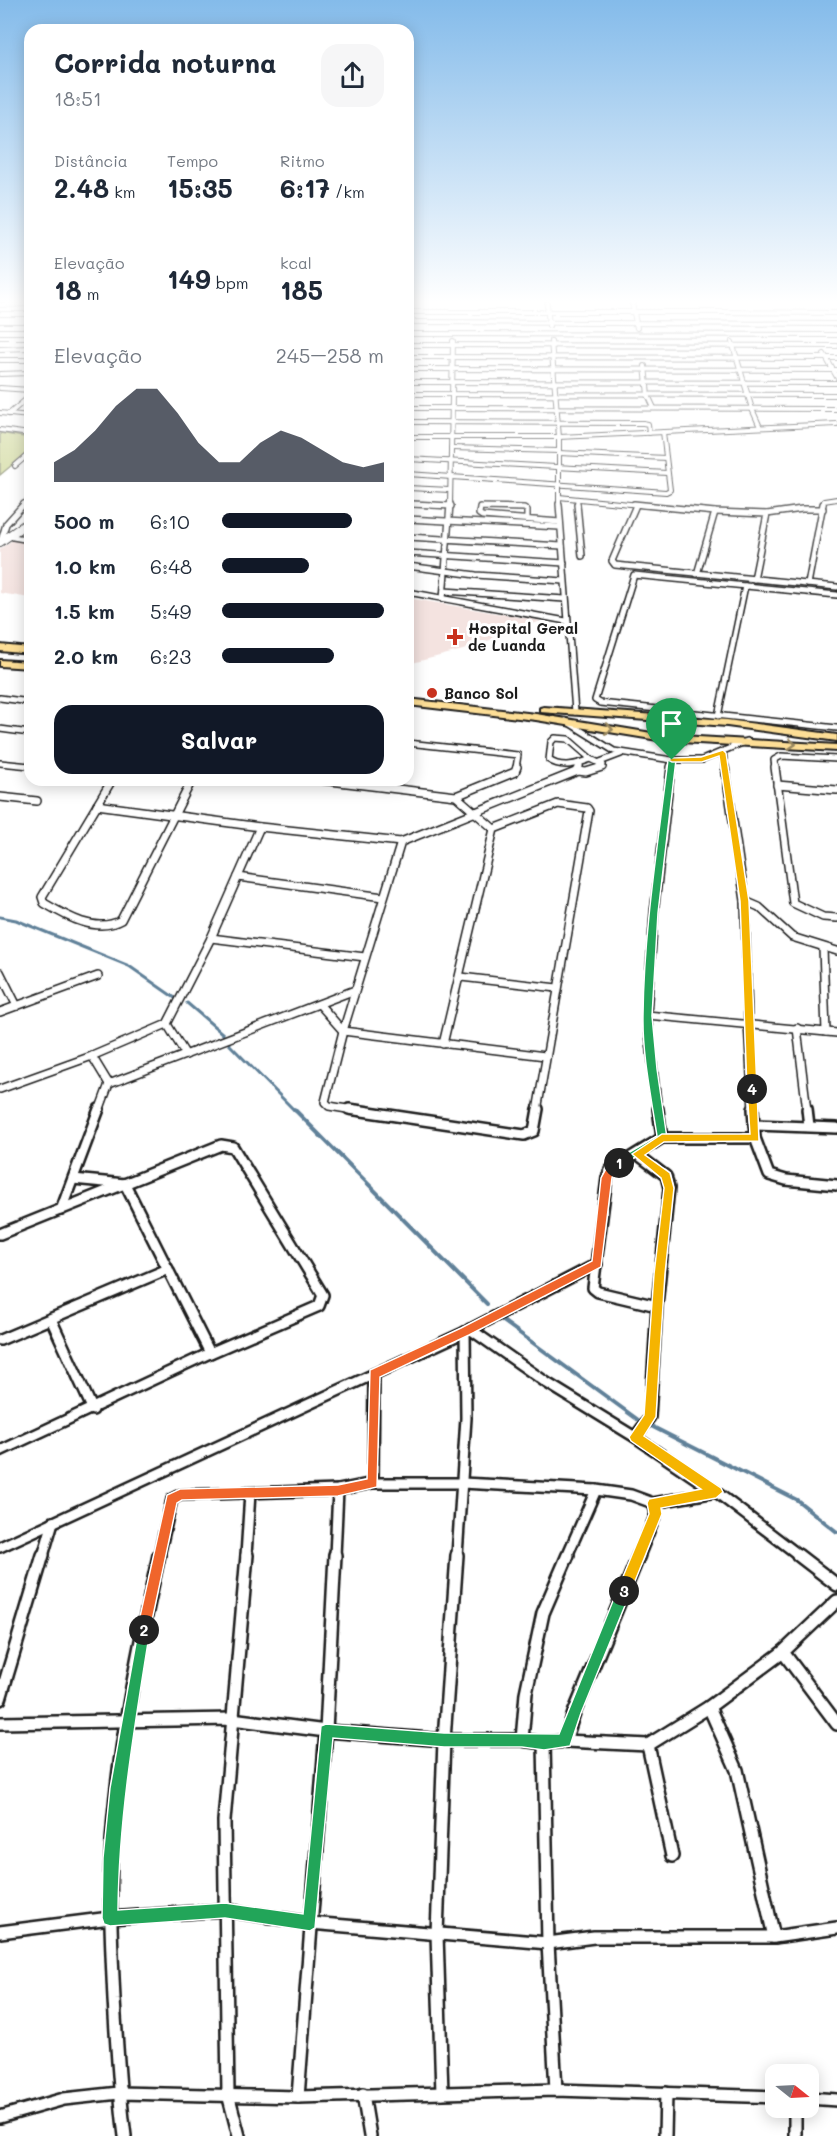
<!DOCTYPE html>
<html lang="pt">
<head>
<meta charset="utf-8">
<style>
	body { margin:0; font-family:Mali,sans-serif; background:#f6f6f7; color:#1f2937; height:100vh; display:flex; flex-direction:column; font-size:22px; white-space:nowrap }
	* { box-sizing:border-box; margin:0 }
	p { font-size:20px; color:#747a83 }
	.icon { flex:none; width:33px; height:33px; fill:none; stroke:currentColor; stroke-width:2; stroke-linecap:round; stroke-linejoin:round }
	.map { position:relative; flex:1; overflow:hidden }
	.sheet { position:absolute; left:24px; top:24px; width:390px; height:762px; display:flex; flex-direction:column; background:#fff; border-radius:18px; box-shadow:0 3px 15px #0003 }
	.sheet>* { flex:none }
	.needle { width:39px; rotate:108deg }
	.fabs { position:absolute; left:765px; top:2064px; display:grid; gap:12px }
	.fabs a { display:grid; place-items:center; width:54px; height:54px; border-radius:12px; background:#fff; box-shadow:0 3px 15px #0003; font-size:30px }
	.pin { position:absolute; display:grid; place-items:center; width:51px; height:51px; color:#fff; margin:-62px -26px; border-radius:50% 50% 50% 0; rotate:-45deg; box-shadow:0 0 6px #0007 }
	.pin .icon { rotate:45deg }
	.km { position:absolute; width:30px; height:30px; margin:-15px; border-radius:50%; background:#222; color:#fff; font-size:16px; line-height:30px; text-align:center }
	.round { display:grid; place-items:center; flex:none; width:63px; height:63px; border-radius:18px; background:#f6f6f7 }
	.headline { display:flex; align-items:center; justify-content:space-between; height:102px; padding:0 30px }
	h1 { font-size:27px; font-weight:700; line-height:45px }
	.stats { display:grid; grid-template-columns:repeat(3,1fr); gap:9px; height:102px; padding:6px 30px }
	.stats div { display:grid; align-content:center }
	.stats b { font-size:26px; font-weight:700 }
	.stats small { font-size:16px; font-weight:400 }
	.stats p { font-size:16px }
	.chart { height:168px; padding:12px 30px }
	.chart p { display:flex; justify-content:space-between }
	.chart svg { width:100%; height:108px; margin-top:6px; fill:#111827; opacity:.7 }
	.cta { display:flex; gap:12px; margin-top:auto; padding:12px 30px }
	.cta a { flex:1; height:69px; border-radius:18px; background:#111827; color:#fff; font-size:24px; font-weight:700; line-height:69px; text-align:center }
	ul { padding:0 30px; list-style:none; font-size:20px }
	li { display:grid; grid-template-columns:96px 72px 1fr; align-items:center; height:45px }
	li i { height:15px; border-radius:8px; background:#111827 }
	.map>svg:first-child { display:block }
	.built { fill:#f4e3e0 }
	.green { fill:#c5cf83; stroke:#707650; stroke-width:1.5 }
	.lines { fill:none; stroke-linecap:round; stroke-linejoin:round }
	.stream-far1 { stroke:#618199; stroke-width:3 }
	.stream { stroke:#618199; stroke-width:4 }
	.street-far4-casing { stroke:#1c1c1c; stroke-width:6 }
	.street-far3-casing { stroke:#1c1c1c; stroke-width:8 }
	.street-far2-casing { stroke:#1c1c1c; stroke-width:10 }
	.street-far1-casing { stroke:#1c1c1c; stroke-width:14 }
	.street-casing { stroke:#1c1c1c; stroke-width:16 }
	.secondary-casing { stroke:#1c1c1c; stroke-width:10 }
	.highway-casing { stroke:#1c1c1c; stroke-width:4 }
	.street-far4 { stroke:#fff; stroke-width:4 }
	.street-far3 { stroke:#fff; stroke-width:5 }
	.street-far2 { stroke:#fff; stroke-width:7 }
	.street-far1 { stroke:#fff; stroke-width:9 }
	.street { stroke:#fff; stroke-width:11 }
	.secondary { stroke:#fff; stroke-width:8 }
	.highway { fill:#fdde96; fill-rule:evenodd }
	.oneway { stroke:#98875f }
	.split-1 { fill:#22a559; stroke:#fff; stroke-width:1.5 }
	.split-2 { fill:#f0652b; stroke:#fff; stroke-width:1.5 }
	.split-3 { fill:#22a559; stroke:#fff; stroke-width:1.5 }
	.split-4 { fill:#f5b400; stroke:#fff; stroke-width:1.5 }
	.split-5 { fill:#f5b400; stroke:#fff; stroke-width:1.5 }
	.poi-dot { fill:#c8321e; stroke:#fff; stroke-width:2 }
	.labels { text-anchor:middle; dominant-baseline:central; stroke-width:6; stroke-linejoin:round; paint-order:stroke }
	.far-poi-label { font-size:15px; font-weight:bold; fill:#1c1c1c; stroke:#fff; text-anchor:start }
</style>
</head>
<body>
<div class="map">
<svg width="837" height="2136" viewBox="0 0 837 2136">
	<rect width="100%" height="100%" fill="#fff"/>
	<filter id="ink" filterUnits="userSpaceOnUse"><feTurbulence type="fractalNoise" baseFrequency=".0167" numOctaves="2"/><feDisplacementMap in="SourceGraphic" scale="12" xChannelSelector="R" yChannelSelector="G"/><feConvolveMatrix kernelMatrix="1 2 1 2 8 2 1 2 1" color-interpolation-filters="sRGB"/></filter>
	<g filter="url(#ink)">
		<g class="built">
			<path d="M14,539L30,542V598L0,593V549Z"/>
			<path d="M408,598L414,599L541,621L463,650L408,664Z"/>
		</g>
		<path class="green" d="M0,433L30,438V450L0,475Z"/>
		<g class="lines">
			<g class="stream-far1">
				<path d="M0,917L16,920L129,966L175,998"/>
				<path d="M187,1003L223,1034"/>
				<path d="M229,1044L295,1111"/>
			</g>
			<g class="stream">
				<path d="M294,1109L487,1304"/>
				<path d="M503,1321L641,1422"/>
				<path d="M651,1426L797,1500L837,1532"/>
			</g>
			<defs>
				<g id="street-far4">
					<path d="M547,303L549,326"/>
					<path d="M632,303L637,328"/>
					<path d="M0,305L30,304"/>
					<path d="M408,312H722"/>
					<path d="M722,312L837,313"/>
					<path d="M0,314H30"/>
					<path d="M408,322L837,324"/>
					<path d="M0,326H30"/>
					<path d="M408,334L837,335"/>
					<path d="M0,337H30"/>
					<path d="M551,341L559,437V506"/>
					<path d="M732,342L752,409L760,427"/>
					<path d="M408,345L837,346"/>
					<path d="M0,349L30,348"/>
					<path d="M824,354L837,377"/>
					<path d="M408,357L837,358"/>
					<path d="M0,360H30"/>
					<path d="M645,366L648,395L654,408"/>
					<path d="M408,369L837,370"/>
					<path d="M0,374L30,373"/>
					<path d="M408,382L837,383"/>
					<path d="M0,388L30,390"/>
					<path d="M408,394L837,395"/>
					<path d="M408,408L837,409"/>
					<path d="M0,413L30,416"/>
					<path d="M9,414L30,396"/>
					<path d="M408,422L643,423L648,424L649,433"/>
					<path d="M0,430L30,434"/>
					<path d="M408,437H559L837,424"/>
					<path d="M451,448L559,451"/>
					<path d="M559,453L666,458"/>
					<path d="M408,459L667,473"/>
					<path d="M15,466L30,453"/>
					<path d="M408,474L666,492L670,490L663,432"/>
					<path d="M408,488L450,490"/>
					<path d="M559,497L650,506"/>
					<path d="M577,499L578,506"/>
					<path d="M408,504L445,506"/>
					<path d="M23,506L30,498"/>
					<path d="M450,506L453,341"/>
					<path d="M823,506L824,501L837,499"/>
				</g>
				<g id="street-far3">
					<path d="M413,504L451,506"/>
					<path d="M559,504L575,712"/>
					<path d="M577,504L582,556"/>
					<path d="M634,504L715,512L767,514L754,579"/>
					<path d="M636,505L612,561L615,565L837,587"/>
					<path d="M767,514L802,509H823"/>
					<path d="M408,519L560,527"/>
					<path d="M527,519V510L524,508L480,507L479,514L482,516L560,522"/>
					<path d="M13,537L30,540"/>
					<path d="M408,537L562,546"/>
					<path d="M1,541L6,524L24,504"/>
					<path d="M408,553L564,563"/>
					<path d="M408,566L476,575L564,581"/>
					<path d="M697,574L715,512"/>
					<path d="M808,584L823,504"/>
					<path d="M444,591L565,599"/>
					<path d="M408,592L566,621"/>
					<path d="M837,595L634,575L595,700L600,703L837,728"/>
					<path d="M443,599L450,504"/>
					<path d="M0,698L30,702"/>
					<path d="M718,716L745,586"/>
					<path d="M566,721L614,751L672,760H702L747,741"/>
					<path d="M0,729L30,733"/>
					<path d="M555,738L568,739L591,759C578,764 562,769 549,760L551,742Z"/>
					<path d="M408,743L518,755L516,768"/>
					<path d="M723,753L725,768"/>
					<path d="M591,759L603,765L600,768"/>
					<path d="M600,762L621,754"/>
					<path d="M0,763L30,766"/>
					<path d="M579,768L580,765"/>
					<path d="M671,768L672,760"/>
					<path d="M775,768L774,760L781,756L837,759"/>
				</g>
				<g id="street-far2">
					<path d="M579,767L578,771L586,772L602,767"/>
					<path d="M725,767L745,901L748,1024L753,1111"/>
					<path d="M775,767L793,903L823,917L837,918"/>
					<path d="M112,780L42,897L44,903C66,916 96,934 121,920L192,780"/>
					<path d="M322,780L456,796L494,829"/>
					<path d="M777,785L837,790"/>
					<path d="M456,796L515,772L517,767"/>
					<path d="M0,797L37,801"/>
					<path d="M97,805L260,827L401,842"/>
					<path d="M238,877L383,897"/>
					<path d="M745,901L759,907L792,937L837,951"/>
					<path d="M211,938L365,957"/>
					<path d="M823,948L826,1032"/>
					<path d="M0,972L17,1006"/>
					<path d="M461,977L557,988"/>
					<path d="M320,1005L343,1031L545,1056"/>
					<path d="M0,1012L98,976"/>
					<path d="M647,1015L837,1033"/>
					<path d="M167,1024L186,1055"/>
					<path d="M797,1028L807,1111"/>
					<path d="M443,1044L494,829L558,804L587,808L589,811L537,1111"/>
					<path d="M92,1056L109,1084"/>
					<path d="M0,1089L92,1056L167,1024L211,938L260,827"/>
					<path d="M99,1111L109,1084L355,990"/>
					<path d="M359,1111L329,1106L325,1102L343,1031L401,842L578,771"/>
					<path d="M658,1111L647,1015L654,913L671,767"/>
				</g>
				<g id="street-far1">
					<path d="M349,1109L524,1135L534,1131L538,1109"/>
					<path d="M658,1109L662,1138"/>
					<path d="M753,1109L755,1138L769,1175L786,1180L837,1185"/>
					<path d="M807,1109L809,1126"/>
					<path d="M754,1125L837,1128"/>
					<path d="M637,1154L666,1176L669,1188L657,1306L598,1292L593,1288L607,1178L610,1170L662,1138H755"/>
					<path d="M73,1179L125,1184L210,1353"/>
					<path d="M61,1210L99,1109"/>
					<path d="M0,1234L221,1145L233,1147L323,1295L319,1306L210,1353L0,1451"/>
					<path d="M51,1319L93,1410"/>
					<path d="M470,1329L547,1383L635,1437L716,1492L800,1556"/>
					<path d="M0,1340L168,1269"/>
					<path d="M635,1437L650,1417L657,1306"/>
					<path d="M373,1483L374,1374"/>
					<path d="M0,1547L465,1332L597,1264"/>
					<path d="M43,1556L53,1522"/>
					<path d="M159,1556L172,1499L180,1495L338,1490L373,1483H462L596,1490L631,1495L653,1503L716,1492"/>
					<path d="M246,1556L250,1493"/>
					<path d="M335,1556L338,1490"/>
					<path d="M457,1556L466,1418L465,1332"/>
					<path d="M567,1556L596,1490"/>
					<path d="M639,1556L656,1514L653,1503"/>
				</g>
				<g id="street">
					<path d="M798,1555L837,1585"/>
					<path d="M783,1652L837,1724"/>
					<path d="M0,1699L43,1555"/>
					<path d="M709,1707L737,1770L774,1937"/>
					<path d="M0,1723L232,1719L326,1731L444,1740H522L544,1743L565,1741L648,1745L709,1707L783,1652L837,1601"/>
					<path d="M522,1740L526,1693L543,1613L568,1555"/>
					<path d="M565,1741L574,1713L639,1555"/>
					<path d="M544,1743L548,1943L556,2090"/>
					<path d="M648,1745L672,1856"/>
					<path d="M0,1932L110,1918L225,1910L310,1923L548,1943L594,1937H774L837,1928"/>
					<path d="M442,2093L437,1934L444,1740L457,1555"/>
					<path d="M363,2094L370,2136"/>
					<path d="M298,2097L326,1731L335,1555"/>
					<path d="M808,2098L837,2100"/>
					<path d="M795,2108V2136"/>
					<path d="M0,2117L64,2099L119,2093L298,2097L556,2090L776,2097"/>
					<path d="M125,2136C119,2091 117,2046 114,2000C112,1953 109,1907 111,1860C115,1761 138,1651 159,1555"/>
					<path d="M239,2136L228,2094L224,1821L247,1555"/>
					<path d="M665,2136L666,2093"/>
				</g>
				<path id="secondary" d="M0,542L30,521"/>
				<g id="highway">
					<path d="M0,645L30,648V654L0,651Z"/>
					<path d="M0,660L30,662V668L0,666Z"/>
					<path d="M408,699L536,714L664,735L837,745V751L664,741L536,720L408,705Z"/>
					<path d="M544,707L727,720L837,735V741L727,726L540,712V708Z"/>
				</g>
			</defs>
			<use href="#street-far4" class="street-far4-casing"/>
			<use href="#street-far3" class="street-far3-casing"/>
			<use href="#street-far2" class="street-far2-casing"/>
			<use href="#street-far1" class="street-far1-casing"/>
			<use href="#street" class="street-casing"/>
			<use href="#secondary" class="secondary-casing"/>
			<use href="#highway" class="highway-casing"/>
			<use href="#street-far4" class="street-far4"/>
			<use href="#street-far3" class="street-far3"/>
			<use href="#street-far2" class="street-far2"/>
			<use href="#street-far1" class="street-far1"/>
			<use href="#street" class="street"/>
			<use href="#secondary" class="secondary"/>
			<use href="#highway" class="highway"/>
		</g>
		<defs><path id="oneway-chevron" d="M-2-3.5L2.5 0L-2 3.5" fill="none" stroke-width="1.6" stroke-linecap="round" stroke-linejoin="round" transform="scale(1.5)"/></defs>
		<g class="oneway">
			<use href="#oneway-chevron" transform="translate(609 729) rotate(10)"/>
			<use href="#oneway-chevron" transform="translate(792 744) rotate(4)"/>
		</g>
	</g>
	<linearGradient id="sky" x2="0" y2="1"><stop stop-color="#84bbea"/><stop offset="0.5" stop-color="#fff"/><stop offset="1" stop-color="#fff" stop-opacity="0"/></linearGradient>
	<rect width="837" height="602" fill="url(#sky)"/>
	<path class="split-1" d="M672,758L676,760L658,913L652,1016L657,1069L667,1138L619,1167L616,1166V1160L657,1136C651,1096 642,1054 643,1014C644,929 658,844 668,760Z"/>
	<path class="split-2" d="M619,1159L625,1163L614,1172L612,1178L601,1267L469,1335L380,1377L377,1487L338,1496L182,1500L177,1503L150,1630L148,1635L144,1637L139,1635L137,1630L167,1495L180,1489L338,1485L367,1479L370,1370L461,1328L592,1261L601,1178L607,1167Z"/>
	<path class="split-3" d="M624,1584L629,1586L631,1591L581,1713L570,1746L544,1750L522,1747H444L333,1738L315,1928L310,1931L225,1918L110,1926L104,1924L102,1918L103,1858L110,1788L139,1626L144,1624L148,1626L150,1630C135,1724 119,1815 118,1910L225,1903L303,1914L321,1726L326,1724L444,1733L559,1734L619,1586Z"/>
	<path class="split-4" d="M752,1086L757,1089L759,1141L664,1142L645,1155L670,1173L674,1188L665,1274L656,1417L644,1436L721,1488L723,1492L716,1498L661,1508L662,1514L631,1591L629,1595L624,1597L619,1595L617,1591L649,1514L647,1503L649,1499L701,1489L631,1441L629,1437L644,1415L654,1274L664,1188L661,1178L632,1154L662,1134H750L747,1089Z"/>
	<path class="split-5" d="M723,750L726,753L749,901L757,1089L752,1093L747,1089L740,901L719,756L702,762H672L668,760L672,758L701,757Z"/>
	<g class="poi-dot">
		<path d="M452 628h6v6h6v6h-6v6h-6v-6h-6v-6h6z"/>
		<circle cx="432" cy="693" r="6"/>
	</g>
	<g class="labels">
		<g class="far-poi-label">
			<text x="468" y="628">Hospital Geral<tspan x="468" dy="17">de Luanda</tspan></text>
			<text x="444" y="693">Banco Sol</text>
		</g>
	</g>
</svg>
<div class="fabs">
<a><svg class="needle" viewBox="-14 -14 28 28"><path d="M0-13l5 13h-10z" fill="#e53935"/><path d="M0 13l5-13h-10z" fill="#747a83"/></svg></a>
</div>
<div class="pin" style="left:672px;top:760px;background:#1e9e55"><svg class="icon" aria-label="arrive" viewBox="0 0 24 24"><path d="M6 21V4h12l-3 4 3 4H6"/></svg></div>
<b class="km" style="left:619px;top:1163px">1</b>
<b class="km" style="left:144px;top:1630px">2</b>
<b class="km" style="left:624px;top:1591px">3</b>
<b class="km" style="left:752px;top:1089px">4</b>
<section class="sheet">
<div class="headline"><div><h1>Corrida noturna</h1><p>18:51</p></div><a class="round"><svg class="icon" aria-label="share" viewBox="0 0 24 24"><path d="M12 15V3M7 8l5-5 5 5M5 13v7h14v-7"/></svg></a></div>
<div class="stats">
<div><p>Distância</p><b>2.48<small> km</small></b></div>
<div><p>Tempo</p><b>15:35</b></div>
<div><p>Ritmo</p><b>6:17<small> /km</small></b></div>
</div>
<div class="stats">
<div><p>Elevação</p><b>18<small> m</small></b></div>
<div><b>149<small> bpm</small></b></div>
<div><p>kcal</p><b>185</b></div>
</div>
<div class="chart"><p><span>Elevação</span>245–258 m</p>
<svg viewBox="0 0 160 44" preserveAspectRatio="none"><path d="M0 44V36L10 31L20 23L30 13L40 6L50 6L60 16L70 28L80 36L90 36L100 28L110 23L120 26L130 31L140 36L150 38L160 36V44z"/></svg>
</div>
<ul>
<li><b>500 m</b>6:10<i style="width:80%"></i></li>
<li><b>1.0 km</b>6:48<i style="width:54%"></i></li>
<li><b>1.5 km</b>5:49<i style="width:100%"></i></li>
<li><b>2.0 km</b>6:23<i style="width:69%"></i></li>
</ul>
<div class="cta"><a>Salvar</a></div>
</section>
</div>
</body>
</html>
